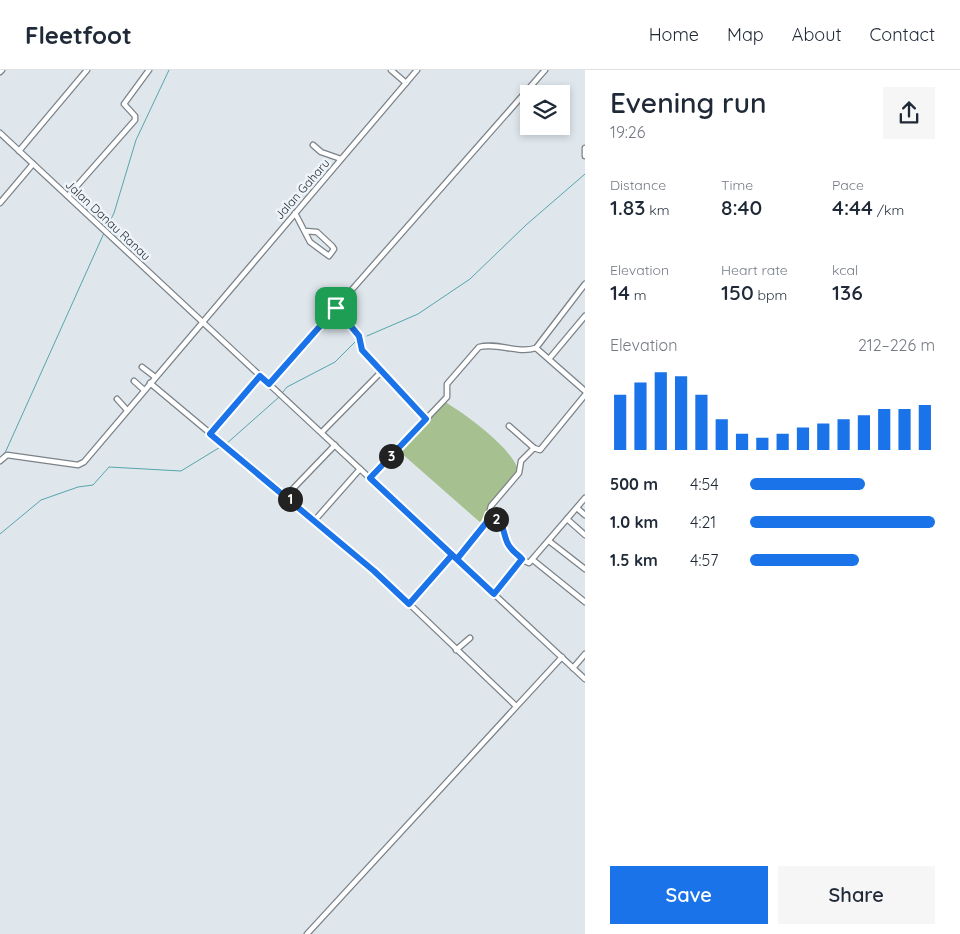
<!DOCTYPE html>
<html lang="en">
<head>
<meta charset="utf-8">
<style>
	body { margin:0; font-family:Quicksand,sans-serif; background:#f6f6f7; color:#1f2937; height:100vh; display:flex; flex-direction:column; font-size:19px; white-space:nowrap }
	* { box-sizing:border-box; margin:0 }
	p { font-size:16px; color:#747a83 }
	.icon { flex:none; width:28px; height:28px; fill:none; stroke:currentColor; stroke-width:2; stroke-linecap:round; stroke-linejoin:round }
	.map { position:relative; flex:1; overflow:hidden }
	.side { display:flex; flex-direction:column; background:#fff; width:375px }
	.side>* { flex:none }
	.fabs { position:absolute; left:520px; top:15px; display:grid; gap:10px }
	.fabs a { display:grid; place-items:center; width:50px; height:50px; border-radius:0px; background:#fff; box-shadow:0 2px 8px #0003; font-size:25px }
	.pin { position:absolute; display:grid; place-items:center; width:42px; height:42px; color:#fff; margin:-21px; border-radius:10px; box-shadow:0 2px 8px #0006 }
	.km { position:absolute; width:25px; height:25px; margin:-12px; border-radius:50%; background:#222; color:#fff; font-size:14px; line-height:25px; text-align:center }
	.round { display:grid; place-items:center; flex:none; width:52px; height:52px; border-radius:0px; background:#f6f6f7 }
	.summary { display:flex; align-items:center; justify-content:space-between; height:85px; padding:0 25px }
	h1 { font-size:28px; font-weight:600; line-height:38px }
	.metrics { display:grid; grid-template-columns:repeat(3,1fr); gap:8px; height:85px; padding:5px 25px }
	.metrics div { display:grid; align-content:center }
	.metrics b { font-size:21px; font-weight:600 }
	.metrics small { font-size:14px; font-weight:400 }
	.metrics p { font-size:14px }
	.chart { height:140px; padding:10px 25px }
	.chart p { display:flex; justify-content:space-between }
	.chart svg { width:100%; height:90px; margin-top:5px; stroke:#1a73e8; stroke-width:6 }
	.button { display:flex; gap:10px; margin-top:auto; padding:10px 25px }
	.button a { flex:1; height:58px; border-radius:0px; background:#1a73e8; color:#fff; font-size:20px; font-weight:600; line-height:58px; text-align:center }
	.button a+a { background:#f6f6f7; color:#1f2937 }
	ul { padding:0 25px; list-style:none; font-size:16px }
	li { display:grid; grid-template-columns:80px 60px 1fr; align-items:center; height:38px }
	li i { height:12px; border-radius:6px; background:#1a73e8 }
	header { display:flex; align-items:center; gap:30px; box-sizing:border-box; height:70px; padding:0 25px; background:#fff; border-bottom:1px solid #e0e1e3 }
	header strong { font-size:24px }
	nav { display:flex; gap:28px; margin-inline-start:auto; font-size:18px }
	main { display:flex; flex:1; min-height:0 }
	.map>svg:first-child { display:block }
	.green { fill:#a6c18f }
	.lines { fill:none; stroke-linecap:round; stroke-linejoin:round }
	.stream { stroke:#56a5ab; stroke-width:1 }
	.minor-casing { stroke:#7b8288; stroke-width:7 }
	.minor { stroke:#fff; stroke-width:4.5 }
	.route-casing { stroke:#fff; stroke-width:10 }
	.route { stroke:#1a73e8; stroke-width:6 }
	.labels { text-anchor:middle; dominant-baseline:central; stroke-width:5; stroke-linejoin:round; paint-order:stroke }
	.street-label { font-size:12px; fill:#27292c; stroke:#edf4fa }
</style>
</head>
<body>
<header>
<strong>Fleetfoot</strong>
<nav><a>Home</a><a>Map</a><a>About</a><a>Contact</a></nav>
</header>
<main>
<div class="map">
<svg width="585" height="864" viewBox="0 0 585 864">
	<rect width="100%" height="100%" fill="#dfe7ed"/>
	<path class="green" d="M445,332C464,343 515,380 518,401L489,437L486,449L482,454L400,382Z"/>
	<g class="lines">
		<g class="stream">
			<path d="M106,159L114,143L136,70L169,0"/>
			<path d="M367,266L418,244L470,209L526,155L585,104"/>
			<path d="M225,375L278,328L287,317L335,292L358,269"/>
			<path d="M0,388L5,383L104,163"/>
			<path d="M0,464L41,430L78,417L93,415L109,397L181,401L222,376"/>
		</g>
		<defs>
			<g id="minor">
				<path d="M391,0L406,13"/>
				<path d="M0,2L2,0"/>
				<path d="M0,63L585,609"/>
				<path d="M313,75L321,82L341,89"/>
				<path d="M585,78V86"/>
				<path d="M19,81L87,0"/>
				<path d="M68,126L135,50V46L124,34L149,0"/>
				<path d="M0,133L33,94"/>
				<path d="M295,143L310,172L329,186L334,179L332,176L317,162L305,161"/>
				<path d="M336,238L359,266L362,280L426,349"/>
				<path d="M536,278L585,321"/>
				<path d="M549,289L585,246"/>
				<path d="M142,297L155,307"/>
				<path d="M134,311L144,320"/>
				<path d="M150,313L375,501L516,636"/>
				<path d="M269,314L545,0"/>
				<path d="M117,329L127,340"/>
				<path d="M509,356L534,378L540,380L585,325"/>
				<path d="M322,362L381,302"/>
				<path d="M210,364L260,305"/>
				<path d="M0,391L7,385L78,395L84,392L417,0"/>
				<path d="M370,408L447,327V314L479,277C497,272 517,284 536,278L585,214"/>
				<path d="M286,426L335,375"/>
				<path d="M577,438L585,445"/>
				<path d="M489,445C505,448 502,463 508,474C512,481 522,490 529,493L585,428"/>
				<path d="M567,449L585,465"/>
				<path d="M315,450L360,399"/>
				<path d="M549,471L585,499"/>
				<path d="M457,489L486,453L491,436L519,403L521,391L534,378"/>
				<path d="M533,490L585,532"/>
				<path d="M494,524L522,489"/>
				<path d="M409,534L452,485"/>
				<path d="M456,580L470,568"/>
				<path d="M573,598L585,584"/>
				<path d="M307,864L562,587"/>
			</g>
		</defs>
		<use href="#minor" class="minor-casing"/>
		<use href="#minor" class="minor"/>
	</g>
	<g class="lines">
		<defs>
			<path id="route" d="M336,238L269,314L260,306L210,364L374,501L409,534L452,485L457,489L486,453L489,445C505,448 502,463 508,474C511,480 517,484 522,489L494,524L370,408L426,349L362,280L359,266L336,238"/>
		</defs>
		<use href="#route" class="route-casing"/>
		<use href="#route" class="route"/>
	</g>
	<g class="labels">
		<g class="street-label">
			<text transform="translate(302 119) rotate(-49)">Jalan Gaharu</text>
			<text transform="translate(108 150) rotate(43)">Jalan Danau Ranau</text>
		</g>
	</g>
</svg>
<div class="fabs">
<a><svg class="icon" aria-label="layers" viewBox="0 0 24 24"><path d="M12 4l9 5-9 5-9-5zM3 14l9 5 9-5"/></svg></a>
</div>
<div class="pin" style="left:336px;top:238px;background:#1e9e55"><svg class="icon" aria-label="arrive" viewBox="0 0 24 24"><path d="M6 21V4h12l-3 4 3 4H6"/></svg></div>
<b class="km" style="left:290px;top:429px">1</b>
<b class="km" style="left:496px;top:449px">2</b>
<b class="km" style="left:391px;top:386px">3</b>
</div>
<section class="side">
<div class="summary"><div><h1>Evening run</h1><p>19:26</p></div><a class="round"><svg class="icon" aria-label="share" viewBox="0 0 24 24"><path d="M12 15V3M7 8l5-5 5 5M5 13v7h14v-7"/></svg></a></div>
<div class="metrics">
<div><p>Distance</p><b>1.83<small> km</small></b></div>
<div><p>Time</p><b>8:40</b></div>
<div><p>Pace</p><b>4:44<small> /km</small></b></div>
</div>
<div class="metrics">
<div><p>Elevation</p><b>14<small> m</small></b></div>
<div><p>Heart rate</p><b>150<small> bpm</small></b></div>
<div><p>kcal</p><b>136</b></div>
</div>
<div class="chart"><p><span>Elevation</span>212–226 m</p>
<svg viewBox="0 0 160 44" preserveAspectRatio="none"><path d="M5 44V17M15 44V11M25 44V6M35 44V8M45 44V17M55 44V29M65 44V36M75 44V38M85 44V36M95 44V33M105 44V31M115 44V29M125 44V27M135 44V24M145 44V24M155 44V22"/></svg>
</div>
<ul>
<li><b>500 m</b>4:54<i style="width:62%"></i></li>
<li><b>1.0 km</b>4:21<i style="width:100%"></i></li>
<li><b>1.5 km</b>4:57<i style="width:59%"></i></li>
</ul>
<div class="button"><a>Save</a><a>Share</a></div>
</section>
</main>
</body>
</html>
